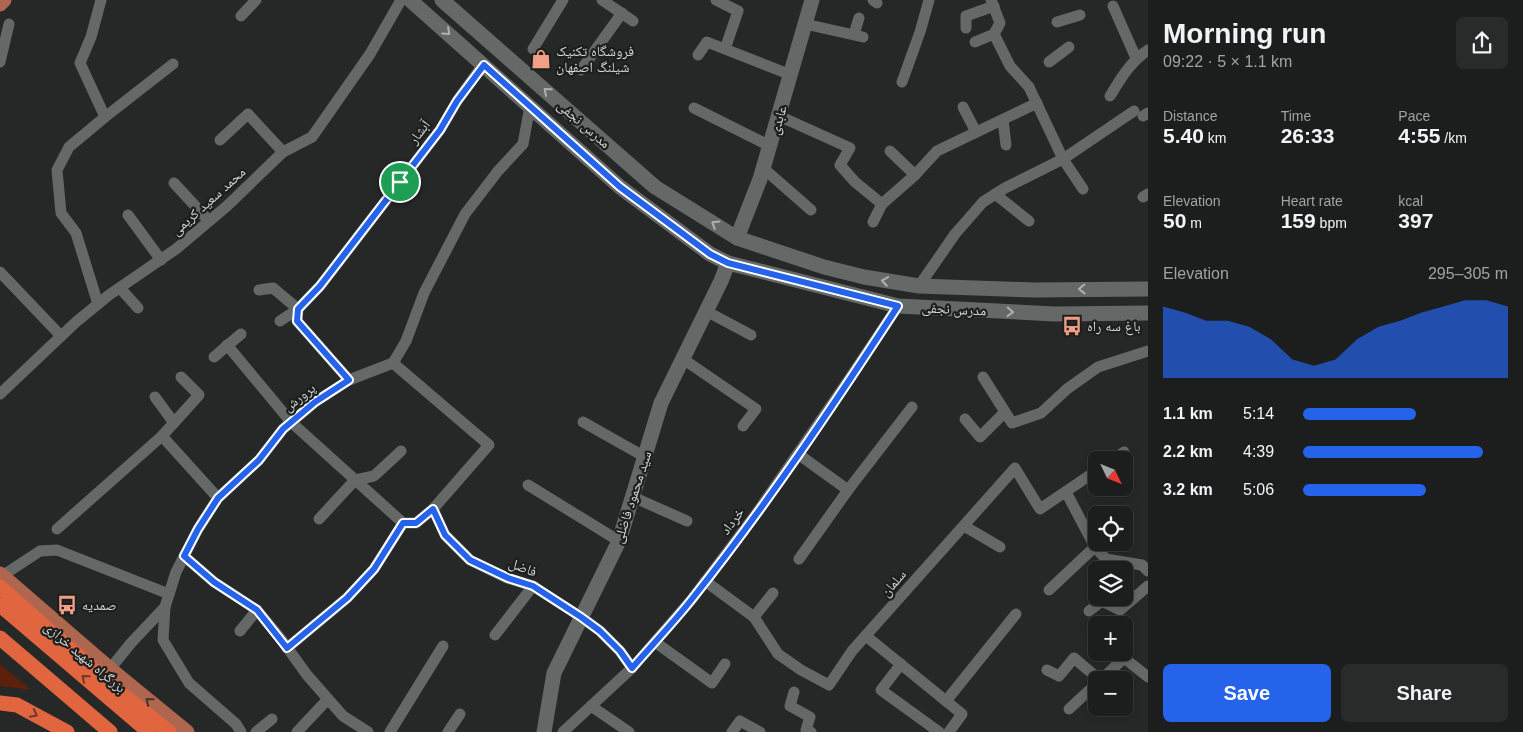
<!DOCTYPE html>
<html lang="en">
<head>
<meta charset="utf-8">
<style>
	body { margin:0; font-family:Arial,"Noto Naskh Arabic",sans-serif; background:#292b2a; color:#f1f3f6; height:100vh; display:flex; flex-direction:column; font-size:19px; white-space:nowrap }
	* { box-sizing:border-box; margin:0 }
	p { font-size:16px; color:#a0a2a4 }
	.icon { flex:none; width:28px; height:28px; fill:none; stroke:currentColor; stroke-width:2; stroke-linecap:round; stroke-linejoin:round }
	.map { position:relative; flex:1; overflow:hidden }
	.side { display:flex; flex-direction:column; background:#1c1e1d; width:375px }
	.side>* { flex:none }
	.needle { width:32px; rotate:133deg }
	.fabs { position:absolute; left:1088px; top:451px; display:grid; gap:10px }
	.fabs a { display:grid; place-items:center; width:45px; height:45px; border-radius:8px; background:#1c1e1d; box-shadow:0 2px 8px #0003,0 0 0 1px #3a3c3b; font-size:25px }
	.pin { position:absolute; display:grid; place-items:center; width:42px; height:42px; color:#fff; margin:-21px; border:2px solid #fff; border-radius:50%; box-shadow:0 1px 5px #0007 }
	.round { display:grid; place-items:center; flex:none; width:52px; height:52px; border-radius:8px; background:#292b2a }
	.overview { display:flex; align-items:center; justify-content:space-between; height:85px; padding:0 15px }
	h1 { font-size:28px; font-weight:600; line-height:38px }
	.figures { display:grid; grid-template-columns:repeat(3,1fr); gap:8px; height:85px; padding:5px 15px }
	.figures div { display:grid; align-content:center }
	.figures b { font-size:21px; font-weight:600 }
	.figures small { font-size:14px; font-weight:400 }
	.figures p { font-size:14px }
	.chart { height:140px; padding:10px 15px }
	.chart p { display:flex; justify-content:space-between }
	.chart svg { width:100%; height:90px; margin-top:5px; fill:#2563eb; opacity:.7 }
	.primary-button { display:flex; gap:10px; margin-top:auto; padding:10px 15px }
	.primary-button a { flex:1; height:58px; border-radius:8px; background:#2563eb; color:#fff; font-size:20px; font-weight:600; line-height:58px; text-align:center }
	.primary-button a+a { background:#292b2a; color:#f1f3f6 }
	ul { padding:0 15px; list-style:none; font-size:16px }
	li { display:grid; grid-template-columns:80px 60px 1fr; align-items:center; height:38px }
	li i { height:12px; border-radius:6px; background:#2563eb }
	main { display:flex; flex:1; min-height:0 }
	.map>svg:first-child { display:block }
	.green { fill:#5c200c }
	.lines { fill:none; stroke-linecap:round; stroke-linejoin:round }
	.street { stroke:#646866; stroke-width:11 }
	.secondary { stroke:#646866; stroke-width:15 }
	.primary { stroke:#af664f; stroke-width:15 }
	.highway { stroke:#e1653f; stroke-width:15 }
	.oneway { stroke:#aeb1af }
	.oneway2 { stroke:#6b3b2b }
	.oneway3 { stroke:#48342c }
	.route-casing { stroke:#fff; stroke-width:10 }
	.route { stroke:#2563eb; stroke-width:6 }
	.labels { text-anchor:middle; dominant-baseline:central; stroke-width:4.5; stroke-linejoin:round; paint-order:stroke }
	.poi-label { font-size:14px; fill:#d6d8d7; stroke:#1c1f1d; text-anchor:start }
	.street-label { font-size:14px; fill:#d6d8d7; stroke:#1c1f1d }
</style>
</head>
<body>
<main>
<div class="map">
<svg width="1148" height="732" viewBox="0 0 1148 732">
	<rect width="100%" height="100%" fill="#252827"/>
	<path class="green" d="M0,664L31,690L0,686Z"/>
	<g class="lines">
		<g class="street">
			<path d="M101,0L91,37L80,63L105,117"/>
			<path d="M602,0L633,21"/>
			<path d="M716,0L738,11L725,49"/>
			<path d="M873,0L877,3"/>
			<path d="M991,0L1000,23L994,34L1010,66L1029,87L1063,159L1083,189"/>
			<path d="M1113,6L1136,58"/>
			<path d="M241,16L256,0"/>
			<path d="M1057,22L1080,15"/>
			<path d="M805,24L863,37"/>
			<path d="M966,28V16L994,6"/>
			<path d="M854,34L859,18"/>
			<path d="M975,42L994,34"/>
			<path d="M533,49L563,0"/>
			<path d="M698,55L707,42L791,75"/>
			<path d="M0,62L9,24"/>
			<path d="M1049,62L1069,47"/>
			<path d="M581,70L622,13"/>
			<path d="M902,82L920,32L929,0"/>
			<path d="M1110,96C1121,78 1130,62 1148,50"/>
			<path d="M963,107L976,132"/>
			<path d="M694,108L770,146"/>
			<path d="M779,116L850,148L840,165L855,182L882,204"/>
			<path d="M1143,116L1148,113"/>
			<path d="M1003,120L1006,145"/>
			<path d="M220,140L248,114L283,152"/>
			<path d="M890,151L915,175"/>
			<path d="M763,168L811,210"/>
			<path d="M174,183L209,221"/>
			<path d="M995,194L1029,221"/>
			<path d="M1143,197L1148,194"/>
			<path d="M128,215L161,260"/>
			<path d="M873,222L882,204L915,175L937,151L1037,103"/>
			<path d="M0,272L61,336"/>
			<path d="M919,286L955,234L983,202L1005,188L1063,159L1134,111"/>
			<path d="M120,288L138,308"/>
			<path d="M259,290L273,288L298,309L297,321L349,380"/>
			<path d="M98,304L76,233L61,213L57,170L69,147L105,117L173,64"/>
			<path d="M706,311L751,335"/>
			<path d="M280,321L298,309L320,286L440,130L457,101L483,65"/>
			<path d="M227,345L291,422L403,523"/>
			<path d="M214,357L241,334"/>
			<path d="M683,359L756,409L743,426"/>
			<path d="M181,377L199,395L162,436L218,498"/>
			<path d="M983,377L1012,423L1041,413L1067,389L1098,367L1148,351"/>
			<path d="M0,394L76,322L109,295L176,249L227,206L283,152L312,137L370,54L401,0"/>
			<path d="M155,397L174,423"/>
			<path d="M965,419L980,437L1005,412"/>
			<path d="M583,422L645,457"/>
			<path d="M798,454L848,490"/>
			<path d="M1112,460L1124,452"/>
			<path d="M528,485L619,541"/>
			<path d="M1066,492L1095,547L1106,559L1142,565L1148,571"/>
			<path d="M633,497L687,521"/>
			<path d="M433,509L445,535L470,560L507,578L533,586L581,617L600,631L620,651L632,668"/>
			<path d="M319,519L355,480L374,476L401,451"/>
			<path d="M964,526L1000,547"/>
			<path d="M57,529L162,436"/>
			<path d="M184,556L214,582L257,610L281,639L307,675L343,716L368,732"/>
			<path d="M799,559L848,490L912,407"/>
			<path d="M2,576L40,551L57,550L169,594"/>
			<path d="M705,581L754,617L778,654L801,670L829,685L852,651L1015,468L1040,509L1096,471"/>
			<path d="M1049,590L1100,542"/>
			<path d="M165,607L163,640L189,683L236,724L241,732"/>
			<path d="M1089,611L1102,601L1120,610L1148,586"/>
			<path d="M754,617L773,593"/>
			<path d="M240,631L257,610"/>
			<path d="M495,635L533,586"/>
			<path d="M866,636L962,714L949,732"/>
			<path d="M655,642L712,683L725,664"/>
			<path d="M287,648L347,598L374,569L403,523H416L433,509L489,445L393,363"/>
			<path d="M901,664L881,690L939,732"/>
			<path d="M110,669L131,643L165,607L176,572L198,529L218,498L259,460L283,429L315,402L349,380L393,363L406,341L424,293L465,214L498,171L523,144L530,106"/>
			<path d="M1047,670L1059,676L1074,658L1100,680"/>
			<path d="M1101,680L1124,658L1148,677"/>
			<path d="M794,692L790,706L810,717L806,730L811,732"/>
			<path d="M946,701L1016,614"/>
			<path d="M591,706L629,732"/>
			<path d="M1069,709L1096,684"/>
			<path d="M256,732L272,719"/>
			<path d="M297,732L328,699"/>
			<path d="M390,732L443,646"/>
			<path d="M448,732L460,714"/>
			<path d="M563,732L632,668L692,599L756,514L848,381L898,306"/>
			<path d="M732,732L740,721L760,732"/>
		</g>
		<g class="secondary">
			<path d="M410,0L620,187L710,254L728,263L898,306L1055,314L1148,313"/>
			<path d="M442,0L655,187L737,238L824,267L864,277L919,286L1034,290L1148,289"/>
			<path d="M737,238L760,179L812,0"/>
			<path d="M544,732L554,673L619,541L661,403L721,281L728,263"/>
		</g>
		<g class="primary">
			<path d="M0,4L4,0"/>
			<path d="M0,574L110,669L187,732"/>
		</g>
		<g class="highway">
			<path d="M0,587L113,687L169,732"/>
			<path d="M0,605L149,732"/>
			<path d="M0,638L110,732"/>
			<path d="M0,703L17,705L67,732"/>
		</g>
	</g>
	<defs><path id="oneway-chevron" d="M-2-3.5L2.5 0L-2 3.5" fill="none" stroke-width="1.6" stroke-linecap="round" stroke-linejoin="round" transform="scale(1.25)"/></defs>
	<g class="oneway">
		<use href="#oneway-chevron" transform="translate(447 32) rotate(42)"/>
		<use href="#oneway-chevron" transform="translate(547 91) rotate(-139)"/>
		<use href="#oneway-chevron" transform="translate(715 224) rotate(-148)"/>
		<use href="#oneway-chevron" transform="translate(885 281) rotate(-171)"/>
		<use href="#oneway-chevron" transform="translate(1082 289) rotate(179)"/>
		<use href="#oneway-chevron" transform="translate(1010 312) rotate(3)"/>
	</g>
	<g class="oneway2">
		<use href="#oneway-chevron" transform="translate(85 678) rotate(-140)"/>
		<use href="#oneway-chevron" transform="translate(34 714) rotate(28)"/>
	</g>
	<use class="oneway3" href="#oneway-chevron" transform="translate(149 701) rotate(-141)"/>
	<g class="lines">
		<defs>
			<path id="route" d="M484,65L620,187L710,254L728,263L898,306C833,406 766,506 692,599C673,623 652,645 632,668L620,651L600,631L581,617L533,586L508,578L470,560L445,535L433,509L416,523H403L374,569L347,598L287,648L257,610L214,582L184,556L198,529L218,498L259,460L283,429L315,402L349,380L297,321L298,309L320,286L440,130L457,101Z"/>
		</defs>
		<use href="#route" class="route-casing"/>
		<use href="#route" class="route"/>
	</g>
	<defs>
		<symbol id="shop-bare" viewBox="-9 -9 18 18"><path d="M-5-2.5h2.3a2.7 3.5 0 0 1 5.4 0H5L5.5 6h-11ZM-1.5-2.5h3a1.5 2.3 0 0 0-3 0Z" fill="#f39f85" stroke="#1c1f1d" stroke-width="2.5" paint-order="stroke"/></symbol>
		<symbol id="bus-bare" viewBox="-9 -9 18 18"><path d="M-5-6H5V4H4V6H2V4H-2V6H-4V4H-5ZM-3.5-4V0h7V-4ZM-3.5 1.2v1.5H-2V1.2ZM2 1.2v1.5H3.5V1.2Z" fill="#f39f85" stroke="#1c1f1d" stroke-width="2.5" paint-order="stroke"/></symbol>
	</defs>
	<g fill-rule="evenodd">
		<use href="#shop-bare" x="527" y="45" width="28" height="28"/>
		<use href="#bus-bare" x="1058" y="312" width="28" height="28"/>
		<use href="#bus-bare" x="53" y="591" width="28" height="28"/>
	</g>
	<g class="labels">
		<g class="poi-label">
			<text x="556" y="51">فروشگاه تکنیک<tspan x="556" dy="16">شیلنگ اصفهان</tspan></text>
			<text x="1087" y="326">باغ سه راه</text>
			<text x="82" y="605">صمدیه</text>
		</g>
		<g class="street-label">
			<text transform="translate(778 120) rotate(-74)">عابدی</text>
			<text transform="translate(584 124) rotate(41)">مدرس نجفی</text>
			<text transform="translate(419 132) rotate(-53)">آبشار</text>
			<text transform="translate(208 201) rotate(-42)">محمد سعید کریمی</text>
			<text transform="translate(954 309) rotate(3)">مدرس نجفی</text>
			<text transform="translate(299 397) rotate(-38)">پرورش</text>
			<text transform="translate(632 497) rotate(-72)">سید محمود فاضلی</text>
			<text transform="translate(732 521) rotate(-53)">خرداد</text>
			<text transform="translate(523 567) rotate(21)">فاضل</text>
			<text transform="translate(893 583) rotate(-49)">سلمان</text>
			<text transform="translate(85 657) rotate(40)">بزرگراه شهید خرازی</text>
		</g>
	</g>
</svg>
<div class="fabs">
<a><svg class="needle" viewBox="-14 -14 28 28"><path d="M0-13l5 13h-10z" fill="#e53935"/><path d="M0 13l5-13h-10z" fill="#a0a2a4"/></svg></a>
<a><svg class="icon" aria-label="locate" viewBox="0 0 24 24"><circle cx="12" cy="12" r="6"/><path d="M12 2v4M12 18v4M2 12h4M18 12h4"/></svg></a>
<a><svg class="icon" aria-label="layers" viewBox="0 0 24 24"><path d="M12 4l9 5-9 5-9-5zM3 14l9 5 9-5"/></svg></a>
<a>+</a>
<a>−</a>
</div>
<div class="pin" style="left:400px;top:182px;background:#1e9e55"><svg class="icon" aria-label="arrive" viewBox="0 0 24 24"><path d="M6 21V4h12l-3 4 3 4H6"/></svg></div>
</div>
<section class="side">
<div class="overview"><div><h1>Morning run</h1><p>09:22 · 5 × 1.1 km</p></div><a class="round"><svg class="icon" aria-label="share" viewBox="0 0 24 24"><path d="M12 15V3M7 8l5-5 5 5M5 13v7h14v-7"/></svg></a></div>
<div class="figures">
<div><p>Distance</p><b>5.40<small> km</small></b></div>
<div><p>Time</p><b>26:33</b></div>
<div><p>Pace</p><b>4:55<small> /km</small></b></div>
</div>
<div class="figures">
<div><p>Elevation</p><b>50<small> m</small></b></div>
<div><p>Heart rate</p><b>159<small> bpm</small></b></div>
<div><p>kcal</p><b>397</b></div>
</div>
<div class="chart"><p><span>Elevation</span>295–305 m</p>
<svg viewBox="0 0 160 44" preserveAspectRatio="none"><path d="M0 44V9L10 12L20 16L30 16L40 19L50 25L60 35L70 38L80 35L90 25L100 19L110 16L120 12L130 9L140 6L150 6L160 9V44z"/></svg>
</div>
<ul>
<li><b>1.1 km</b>5:14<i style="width:55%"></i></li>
<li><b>2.2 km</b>4:39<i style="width:88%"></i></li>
<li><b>3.2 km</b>5:06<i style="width:60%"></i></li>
</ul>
<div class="primary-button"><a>Save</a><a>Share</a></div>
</section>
</main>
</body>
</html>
